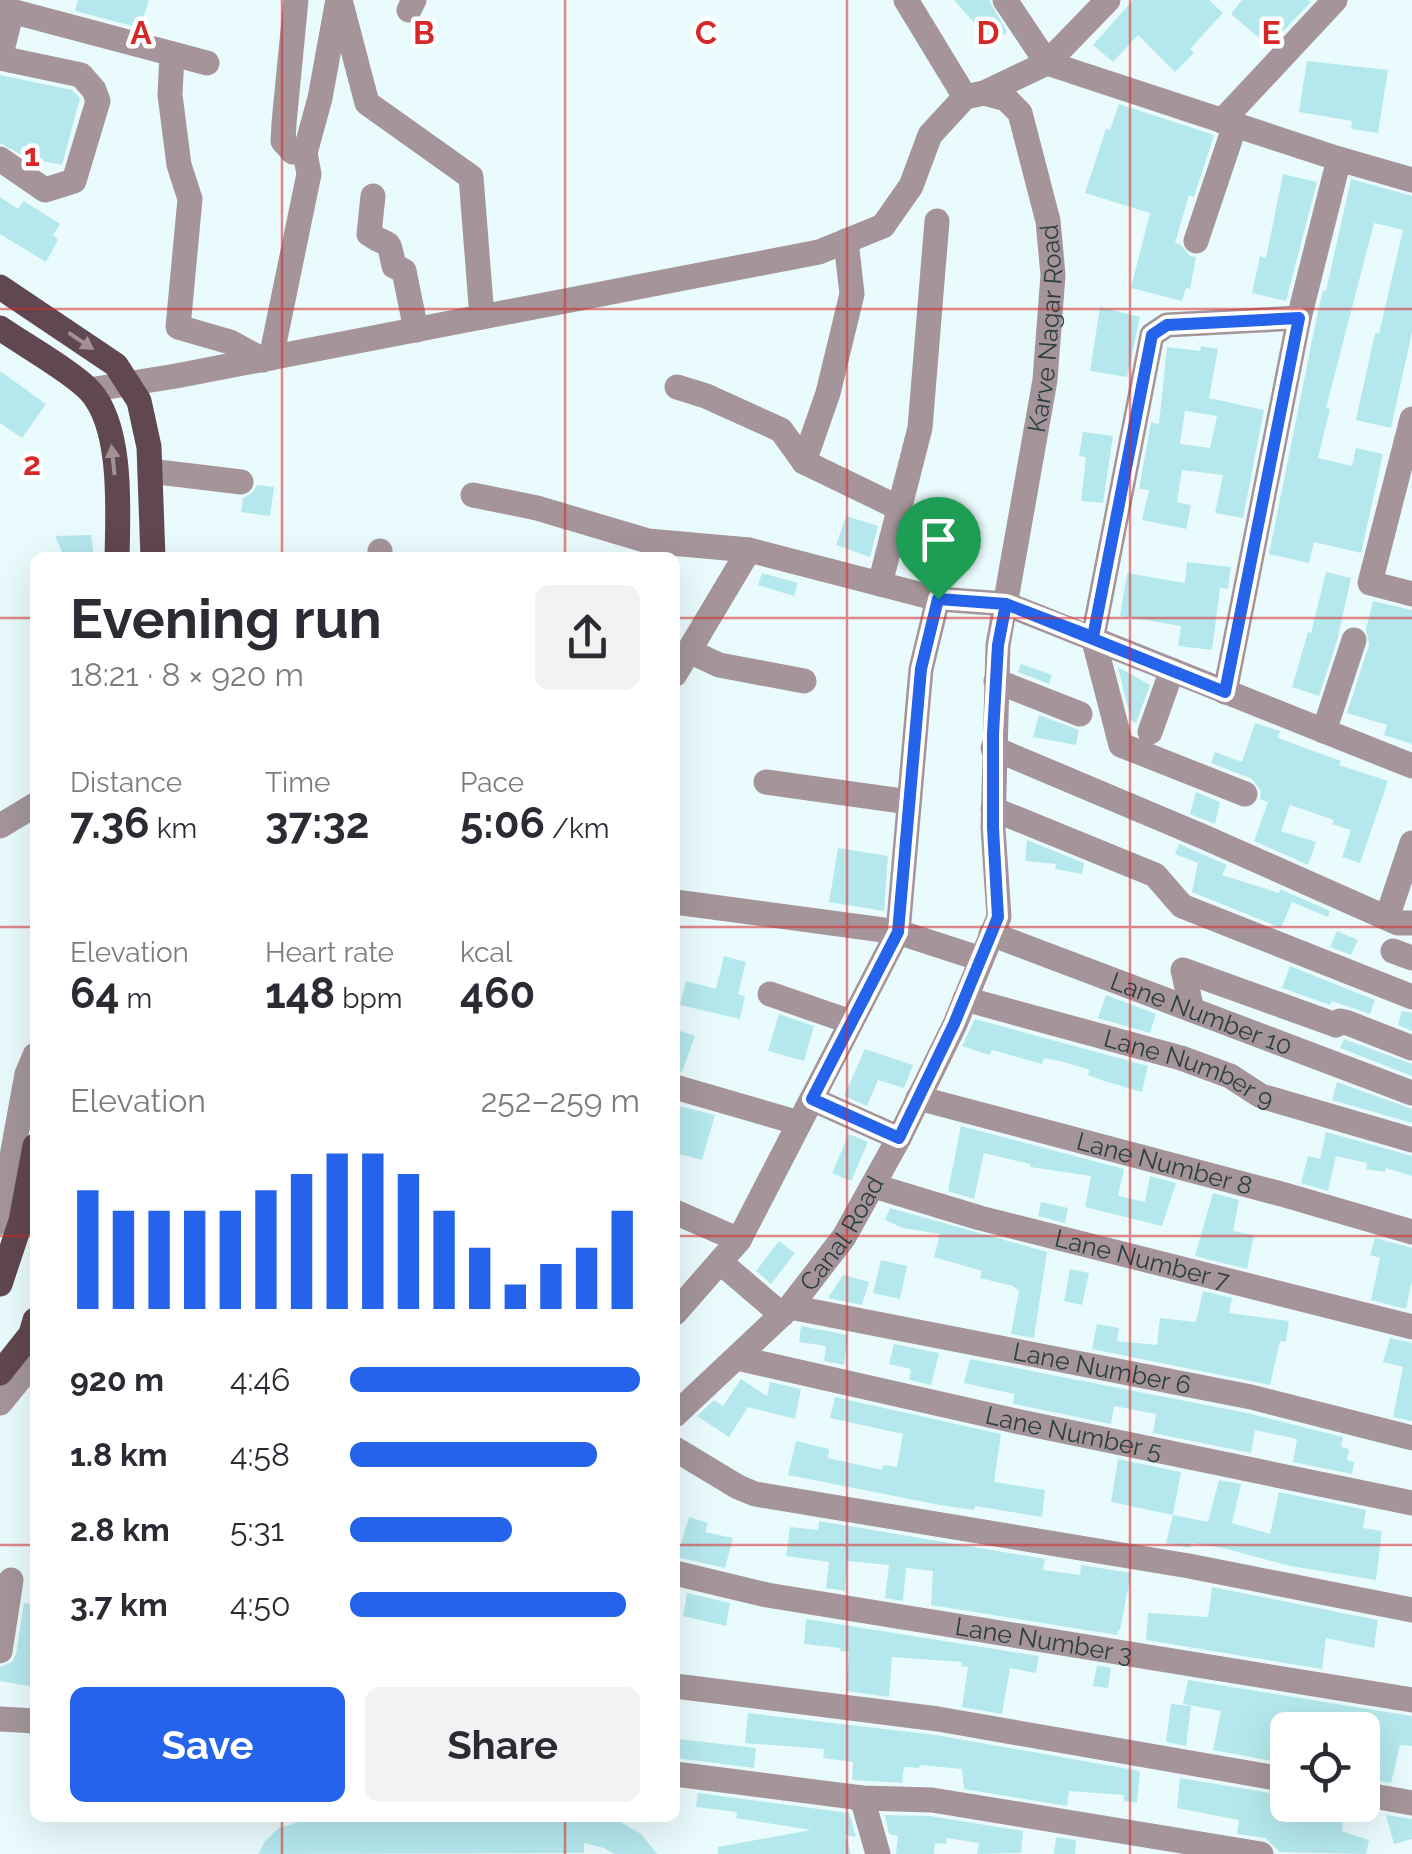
<!DOCTYPE html>
<html lang="en">
<head>
<meta charset="utf-8">
<style>
	body { margin:0; font-family:Raleway,sans-serif; background:#f2f2f3; color:#2b2b33; height:100vh; display:flex; flex-direction:column; font-size:38px; white-space:nowrap }
	* { box-sizing:border-box; margin:0 }
	p { font-size:32px; color:#7c7c81 }
	.icon { flex:none; width:55px; height:55px; fill:none; stroke:currentColor; stroke-width:2; stroke-linecap:round; stroke-linejoin:round }
	.map { position:relative; flex:1; overflow:hidden }
	.drawer { position:absolute; left:30px; top:552px; width:650px; height:1270px; display:flex; flex-direction:column; background:#fff; border-radius:15px; box-shadow:0 10px 40px #0002 }
	.drawer>* { flex:none }
	.controls { position:absolute; left:1270px; top:1712px; display:grid; gap:20px }
	.controls a { display:grid; place-items:center; width:110px; height:110px; border-radius:15px; background:#fff; box-shadow:0 10px 40px #0002; font-size:50px }
	.pin { position:absolute; display:grid; place-items:center; width:85px; height:85px; color:#fff; margin:-102px -42px; border-radius:50% 50% 50% 0; rotate:-45deg; box-shadow:0 0 10px #0007 }
	.pin .icon { rotate:45deg }
	.round { display:grid; place-items:center; flex:none; width:105px; height:105px; border-radius:15px; background:#f2f2f3 }
	.head { display:flex; align-items:center; justify-content:space-between; height:170px; padding:0 40px }
	h1 { font-size:55px; font-weight:700; line-height:75px }
	.metrics { display:grid; grid-template-columns:repeat(3,1fr); gap:15px; height:170px; padding:10px 40px }
	.metrics div { display:grid; align-content:center }
	.metrics b { font-size:42px; font-weight:700 }
	.metrics small { font-size:28px; font-weight:400 }
	.metrics p { font-size:28px }
	.chart { height:280px; padding:20px 40px }
	.chart p { display:flex; justify-content:space-between }
	.chart svg { width:100%; height:180px; margin-top:10px; stroke:#2563eb; stroke-width:6 }
	.action { display:flex; gap:20px; margin-top:auto; padding:20px 40px }
	.action a { flex:1; height:115px; border-radius:15px; background:#2563eb; color:#fff; font-size:40px; font-weight:700; line-height:115px; text-align:center }
	.action a+a { background:#f2f2f3; color:#2b2b33 }
	ul { padding:0 40px; list-style:none; font-size:32px }
	li { display:grid; grid-template-columns:160px 120px 1fr; align-items:center; height:75px }
	li i { height:25px; border-radius:12px; background:#2563eb }
	.map>svg:first-child { display:block }
	.building { fill:#b5e8ed; fill-rule:evenodd }
	.lines { fill:none; stroke-linecap:round; stroke-linejoin:round }
	.minor { stroke:#a5959a; stroke-width:25 }
	.major { stroke:#61474f; stroke-width:25 }
	.oneway { fill:#a09195 }
	.route-casing { stroke:#fff; stroke-width:20 }
	.route { stroke:#2563eb; stroke-width:12 }
	.grid { fill:none; stroke:#d62828; stroke-width:2.5; stroke-opacity:0.55 }
	.labels { text-anchor:middle; dominant-baseline:central; stroke-width:9; stroke-linejoin:round; paint-order:stroke }
	.street-label { font-size:25px; fill:#2d3f40; stroke:#fff }
	.grid-label { font-size:32px; text-anchor:middle; font-weight:bold; fill:#d62828; stroke:#fff; stroke-width:9; stroke-linejoin:round; paint-order:stroke }
</style>
</head>
<body>
<div class="map">
<svg width="1412" height="1854" viewBox="0 0 1412 1854">
	<rect width="100%" height="100%" fill="#eafbfd"/>
	<g class="building">
		<path d="M78,0H149L140,28L75,11Z"/>
		<path d="M954,0H989L1007,32L993,44Z"/>
		<path d="M1133,0H1209L1223,13L1190,49L1194,53L1175,72L1138,35L1113,62L1093,45Z"/>
		<path d="M1242,0H1308L1311,2L1269,46L1231,14Z"/>
		<path d="M1307,61L1388,70L1378,133L1351,129L1352,121L1299,112Z"/>
		<path d="M0,75L72,90L80,98L62,165L27,158L0,143Z"/>
		<path d="M1119,104L1214,135L1194,197L1189,195L1175,243L1180,244L1190,256L1196,257L1190,289L1186,288L1182,301L1131,288L1150,213L1085,193L1106,129L1110,130Z"/>
		<path d="M1283,174L1317,182L1286,301L1252,293L1260,256L1266,258Z"/>
		<path d="M1351,179L1412,196V332L1391,428L1356,420L1375,333L1379,334L1403,230L1374,223L1326,408L1330,409L1318,458L1352,466L1356,448L1383,454L1361,553L1314,542L1309,563L1269,554L1318,311L1323,290L1326,291Z"/>
		<path d="M0,197L18,209L24,201L60,224L53,235L58,240L46,262L0,234Z"/>
		<path d="M1100,307L1140,317L1127,377L1090,371Z"/>
		<path d="M1201,346L1218,349L1209,398L1264,410L1243,518L1215,513L1223,475L1182,470L1177,502L1191,505L1186,529L1142,520L1149,490L1139,489L1151,422L1159,424L1167,347L1200,351ZM1185,411L1217,416L1210,448L1180,444Z"/>
		<path d="M0,371L46,404L22,438L0,423Z"/>
		<path d="M1083,432L1113,436L1103,503L1081,501L1086,457L1079,456Z"/>
		<path d="M257,485L274,487L270,516L241,512L243,498L253,492Z"/>
		<path d="M846,516L878,526L870,557L836,545Z"/>
		<path d="M91,535L94,558H65L55,536Z"/>
		<path d="M1187,562L1231,567L1228,589L1220,588L1212,650L1178,646L1181,626L1120,616L1127,573L1185,583Z"/>
		<path d="M1326,572L1351,578L1337,641L1319,696L1292,687L1308,632L1311,633Z"/>
		<path d="M762,573L798,583L794,596L758,585Z"/>
		<path d="M1373,601L1412,610V744L1384,735L1387,725L1347,713L1369,645L1366,629Z"/>
		<path d="M1021,664L1052,675L1049,684L1018,672Z"/>
		<path d="M1118,667L1150,685L1136,723L1131,720Z"/>
		<path d="M1039,715L1079,730L1076,745L1033,737Z"/>
		<path d="M1255,723L1280,731L1278,738L1341,761L1339,765L1388,781L1360,863L1342,857L1351,830L1332,824L1334,820L1290,805L1281,831L1316,842L1308,865L1254,841L1268,802L1260,799L1261,791L1252,779L1211,763L1215,752L1242,762Z"/>
		<path d="M1196,792L1220,802L1215,824L1190,814Z"/>
		<path d="M1027,840L1084,863L1082,874L1055,869L1056,864L1025,861Z"/>
		<path d="M1179,844L1227,865L1222,875L1279,893L1280,889L1330,911L1328,917L1292,902L1281,928L1192,892L1198,863L1175,854Z"/>
		<path d="M838,848L888,856L884,911L829,902Z"/>
		<path d="M1337,931L1358,940L1351,955L1330,947Z"/>
		<path d="M724,956L746,962L738,994L745,996L740,1019L680,1005L686,981L716,989Z"/>
		<path d="M1290,966L1375,1000L1370,1014L1332,1001L1330,1005L1282,988Z"/>
		<path d="M1106,995L1156,1014L1150,1033L1098,1018Z"/>
		<path d="M1402,1011L1412,1013V1031L1398,1025Z"/>
		<path d="M779,1014L814,1026L804,1061L768,1051Z"/>
		<path d="M975,1019L1148,1066L1142,1092L1101,1080L1088,1075L1090,1070L1064,1062L1044,1058L1042,1064L992,1050L989,1055L962,1046Z"/>
		<path d="M675,1029L695,1036L682,1072L675,1071Z"/>
		<path d="M1344,1039L1412,1064V1076L1340,1048Z"/>
		<path d="M865,1049L913,1065L904,1088L878,1080L867,1106L844,1096Z"/>
		<path d="M1337,1082L1412,1109V1123L1332,1100Z"/>
		<path d="M675,1105L715,1115L702,1160L675,1153Z"/>
		<path d="M961,1126L1124,1169L1118,1196L1145,1202L1150,1176L1176,1183L1162,1226L1085,1207L1091,1176L1030,1167V1164L984,1153L974,1199L948,1191Z"/>
		<path d="M1326,1132L1412,1156V1176L1386,1168L1385,1172L1366,1169L1367,1163L1336,1156L1328,1191L1301,1183L1308,1156L1320,1159Z"/>
		<path d="M849,1134L868,1142L851,1181L832,1173Z"/>
		<path d="M1213,1193L1239,1200L1233,1231L1254,1235L1247,1269L1195,1256Z"/>
		<path d="M1041,1202L1068,1208L1065,1223L1038,1216Z"/>
		<path d="M890,1208L1047,1252L1034,1338L1011,1334L1019,1291L1013,1286L980,1278L982,1271L934,1257L940,1234L903,1228L885,1220Z"/>
		<path d="M1375,1238L1412,1248V1281L1406,1309L1371,1300L1380,1258L1370,1255Z"/>
		<path d="M779,1241L795,1253L771,1284L756,1271Z"/>
		<path d="M881,1260L907,1266L900,1299L873,1293Z"/>
		<path d="M1070,1269L1089,1273L1082,1305L1064,1301Z"/>
		<path d="M843,1275L869,1282L862,1305L828,1298Z"/>
		<path d="M1203,1291L1232,1298L1229,1313L1289,1321L1286,1342L1280,1341L1270,1385L1092,1349L1097,1324L1119,1328L1117,1341L1157,1345L1160,1318L1196,1322Z"/>
		<path d="M801,1326L848,1335L844,1365L824,1361L826,1346L799,1342Z"/>
		<path d="M1390,1338L1412,1343V1421L1393,1417L1403,1367L1383,1362Z"/>
		<path d="M894,1344L939,1353L931,1385L909,1380L911,1369L889,1364Z"/>
		<path d="M970,1359L1247,1413L1343,1437L1341,1447L1349,1449L1347,1460L1354,1462L1352,1474L1293,1462L1297,1439L1255,1430L1251,1453L1153,1433L1156,1414L1114,1406L1111,1424L1013,1404L1014,1394L964,1383Z"/>
		<path d="M741,1379L767,1396L770,1382L801,1389L795,1419L748,1407L729,1437L697,1416L714,1400L723,1406Z"/>
		<path d="M835,1397L1001,1434L994,1482L1045,1490L1042,1517L975,1506L974,1510L940,1505L788,1475L796,1441L829,1449L828,1458L882,1470L883,1465L897,1467L903,1434L830,1418Z"/>
		<path d="M1118,1459L1181,1472L1173,1515L1111,1502Z"/>
		<path d="M1219,1480L1241,1484L1232,1523L1270,1534L1279,1492L1366,1510L1363,1528L1382,1531L1376,1580L1290,1566L1223,1548L1191,1543L1190,1548L1166,1543L1173,1515L1208,1522Z"/>
		<path d="M689,1517L708,1523L705,1532L733,1538L725,1568L677,1557Z"/>
		<path d="M819,1521L1045,1559L1043,1570L1080,1575L1081,1565L1131,1573L1120,1630H1118L1117,1635L931,1605L933,1571L906,1568L903,1601L885,1598L889,1565L847,1561L845,1591L826,1588L829,1562L786,1556L790,1527L818,1530Z"/>
		<path d="M1212,1587L1378,1620L1374,1648L1326,1638L1322,1669L1146,1640L1148,1613L1208,1617Z"/>
		<path d="M687,1593L730,1603L726,1626L683,1616Z"/>
		<path d="M24,1603L35,1605V1687L0,1681V1667L12,1662L16,1654Z"/>
		<path d="M806,1619L1039,1656L1036,1673L1010,1668L1002,1714L962,1707L968,1667L961,1666L962,1662L892,1657L889,1697L846,1691L849,1652L840,1651L841,1648L804,1644Z"/>
		<path d="M1097,1665L1111,1668L1108,1688L1093,1686Z"/>
		<path d="M1188,1680L1412,1716V1746L1400,1745L1391,1783L1362,1778V1730H1334L1291,1722L1282,1763L1213,1750L1221,1711L1183,1704Z"/>
		<path d="M1171,1704L1191,1706L1186,1746L1166,1742Z"/>
		<path d="M748,1713L936,1735L1140,1771L1137,1803L1124,1801V1795L1069,1791L1067,1806L964,1789L962,1769L920,1765L919,1768L904,1767L902,1783L852,1780L853,1762L823,1758L824,1749L745,1743Z"/>
		<path d="M678,1739L756,1748L754,1768L676,1758Z"/>
		<path d="M1180,1778L1288,1796V1805H1345L1342,1831L1369,1840L1366,1854L1280,1852L1265,1838L1237,1834L1239,1820L1177,1808Z"/>
		<path d="M698,1793L849,1813L856,1837L845,1835L851,1854H718V1847L811,1830L736,1818L737,1812L696,1807Z"/>
		<path d="M885,1815L930,1816L1023,1831L1021,1853L977,1854L979,1843L947,1838L946,1844L935,1843L934,1854H896L898,1836L889,1834Z"/>
		<path d="M1386,1815L1412,1819V1839L1394,1844Z"/>
		<path d="M393,1818H503L505,1822L590,1821V1818H614L641,1834L657,1854H615L604,1848L584,1843V1853L258,1854L266,1840L279,1828L299,1822Z"/>
		<path d="M1056,1837L1076,1840L1075,1854H1054Z"/>
	</g>
	<g class="lines">
		<g class="minor">
			<path d="M296,0L284,123L283,141L293,152L305,153L320,98L337,5"/>
			<path d="M340,0L367,103L471,177L482,317"/>
			<path d="M906,0L965,97"/>
			<path d="M1005,0L1047,63L1339,159L1412,180"/>
			<path d="M0,8L207,63"/>
			<path d="M409,10L414,0"/>
			<path d="M172,54L170,95L179,165L190,199L178,327L230,342L263,360"/>
			<path d="M984,93L1047,63L1108,0"/>
			<path d="M1222,121L1335,0"/>
			<path d="M0,159L45,190L74,181L98,101L94,90L81,75L0,58L12,11"/>
			<path d="M373,196L369,234C392,250 387,234 394,266L404,271L416,330"/>
			<path d="M1196,241L1235,125"/>
			<path d="M271,358L309,174L305,153"/>
			<path d="M677,387L706,396L781,430L804,462L899,508"/>
			<path d="M89,390L176,376L819,252L883,226L911,186L930,135L965,97"/>
			<path d="M1412,419L1370,583L1412,594"/>
			<path d="M804,462L828,393L852,294L846,241"/>
			<path d="M150,471L241,482"/>
			<path d="M473,495L537,508L648,541L749,550L938,599L1006,604L1412,766"/>
			<path d="M380,558V551"/>
			<path d="M880,584L920,428L937,221"/>
			<path d="M689,651L719,665L804,681"/>
			<path d="M675,674L749,550"/>
			<path d="M996,681L1080,714"/>
			<path d="M1225,692L1299,318L1339,159"/>
			<path d="M1324,731L1354,640"/>
			<path d="M1150,732L1172,670"/>
			<path d="M993,748L1204,837L1398,923H1412"/>
			<path d="M766,782L909,802"/>
			<path d="M1245,794L1121,745L1093,637L1152,335L1167,325L1299,318"/>
			<path d="M993,809L1155,875L1182,906L1412,997"/>
			<path d="M0,826L35,805"/>
			<path d="M675,902L898,932L981,959"/>
			<path d="M1387,918L1412,843"/>
			<path id="s1" d="M991,934L1412,1093"/>
			<path d="M1393,951L1412,958"/>
			<path d="M770,994L851,1022"/>
			<path id="s2" d="M965,999L1181,1058L1230,1076L1261,1096L1412,1140"/>
			<path d="M1192,1010L1183,970L1336,1025L1340,1021L1348,1023L1412,1048"/>
			<path d="M675,1087L799,1123"/>
			<path id="s3" d="M918,1098L1285,1195L1412,1232"/>
			<path d="M812,1099L899,1138"/>
			<path id="s4" d="M874,1186L980,1218L1412,1327"/>
			<path d="M675,1212L739,1240"/>
			<path d="M0,1222L27,1074L35,1055"/>
			<path d="M720,1262L782,1315"/>
			<path id="s5" d="M790,1307L1251,1397L1412,1438"/>
			<path d="M675,1313L739,1240L898,932L921,669L938,599"/>
			<path id="s6" d="M737,1358L1020,1422L1412,1503"/>
			<path d="M0,1403L35,1360"/>
			<path id="s7" d="M675,1415L790,1307L844,1237L899,1138L955,1024L999,917L993,828L998,645L1045,380L1053,275L1048,221L1020,113L1006,99L984,93L965,97"/>
			<path d="M675,1449L738,1487L755,1494L1189,1566L1412,1610"/>
			<path id="s8" d="M675,1573L767,1595L1412,1700"/>
			<path d="M0,1651L11,1580"/>
			<path d="M675,1686L938,1719L1288,1780"/>
			<path d="M0,1719L35,1721"/>
			<path d="M675,1774L862,1798L932,1800L1261,1854"/>
			<path d="M1362,1794L1412,1803"/>
			<path d="M862,1798L878,1854"/>
		</g>
		<g class="major">
			<path d="M0,287L116,365L139,401L149,447L153,558"/>
			<path d="M0,328C23,344 74,373 90,391C123,427 118,511 117,558"/>
			<path d="M0,1284L21,1221L35,1146"/>
			<path d="M0,1373L31,1334L35,1320"/>
		</g>
	</g>
	<defs><path id="oneway-solid" d="M-6-.8H1V-3.2L6.5 0L1 3.2V.8H-6Z" transform="scale(2.5)"/></defs>
	<g class="oneway">
		<use href="#oneway-solid" transform="translate(81 341) rotate(34)"/>
		<use href="#oneway-solid" transform="translate(113 460) rotate(-96)"/>
	</g>
	<g class="lines">
		<defs>
			<path id="route" d="M938,599L921,669L898,932L812,1099L899,1138L954,1024L998,917L993,828V734L998,645L1006,604L1225,692L1299,318L1167,325L1152,335L1093,637L1006,604L938,599"/>
		</defs>
		<use href="#route" class="route-casing"/>
		<use href="#route" class="route"/>
	</g>
	<path class="grid" d="M282,0V558M565,0V558M847,0V1854M1130,0V1854M0,309H1412M0,618H35M675,618H1412M0,927H35M675,927H1412M0,1236H35M675,1236H1412M0,1545H35M675,1545H1412M282,1818V1854M565,1818V1854"/>
	<g class="labels">
		<g class="street-label">
			<text stroke="none"><textPath href="#s7" startOffset="1195">Karve Nagar Road</textPath></text>
			<text stroke="none"><textPath href="#s1" startOffset="225">Lane Number 10</textPath></text>
			<text stroke="none"><textPath href="#s2" startOffset="235">Lane Number 9</textPath></text>
			<text stroke="none"><textPath href="#s3" startOffset="255">Lane Number 8</textPath></text>
			<text stroke="none"><textPath href="#s7" startOffset="248">Canal Road</textPath></text>
			<text stroke="none"><textPath href="#s4" startOffset="278">Lane Number 7</textPath></text>
			<text stroke="none"><textPath href="#s5" startOffset="318">Lane Number 6</textPath></text>
			<text stroke="none"><textPath href="#s6" startOffset="345">Lane Number 5</textPath></text>
			<text stroke="none"><textPath href="#s8" startOffset="375">Lane Number 3</textPath></text>
		</g>
	</g>
	<g class="grid-label">
		<text x="141" y="44">A</text>
		<text x="424" y="44">B</text>
		<text x="706" y="44">C</text>
		<text x="988" y="44">D</text>
		<text x="1271" y="44">E</text>
		<text x="32" y="166">1</text>
		<text x="32" y="475">2</text>
	</g>
</svg>
<div class="controls">
<a><svg class="icon" aria-label="locate" viewBox="0 0 24 24"><circle cx="12" cy="12" r="6"/><path d="M12 2v4M12 18v4M2 12h4M18 12h4"/></svg></a>
</div>
<div class="pin" style="left:938px;top:599px;background:#1e9e55"><svg class="icon" aria-label="arrive" viewBox="0 0 24 24"><path d="M6 21V4h12l-3 4 3 4H6"/></svg></div>
<section class="drawer">
<div class="head"><div><h1>Evening run</h1><p>18:21 · 8 × 920 m</p></div><a class="round"><svg class="icon" aria-label="share" viewBox="0 0 24 24"><path d="M12 15V3M7 8l5-5 5 5M5 13v7h14v-7"/></svg></a></div>
<div class="metrics">
<div><p>Distance</p><b>7.36<small> km</small></b></div>
<div><p>Time</p><b>37:32</b></div>
<div><p>Pace</p><b>5:06<small> /km</small></b></div>
</div>
<div class="metrics">
<div><p>Elevation</p><b>64<small> m</small></b></div>
<div><p>Heart rate</p><b>148<small> bpm</small></b></div>
<div><p>kcal</p><b>460</b></div>
</div>
<div class="chart"><p><span>Elevation</span>252–259 m</p>
<svg viewBox="0 0 160 44" preserveAspectRatio="none"><path d="M5 44V15M15 44V20M25 44V20M35 44V20M45 44V20M55 44V15M65 44V11M75 44V6M85 44V6M95 44V11M105 44V20M115 44V29M125 44V38M135 44V33M145 44V29M155 44V20"/></svg>
</div>
<ul>
<li><b>920 m</b>4:46<i style="width:100%"></i></li>
<li><b>1.8 km</b>4:58<i style="width:85%"></i></li>
<li><b>2.8 km</b>5:31<i style="width:56%"></i></li>
<li><b>3.7 km</b>4:50<i style="width:95%"></i></li>
</ul>
<div class="action"><a>Save</a><a>Share</a></div>
</section>
</div>
</body>
</html>
